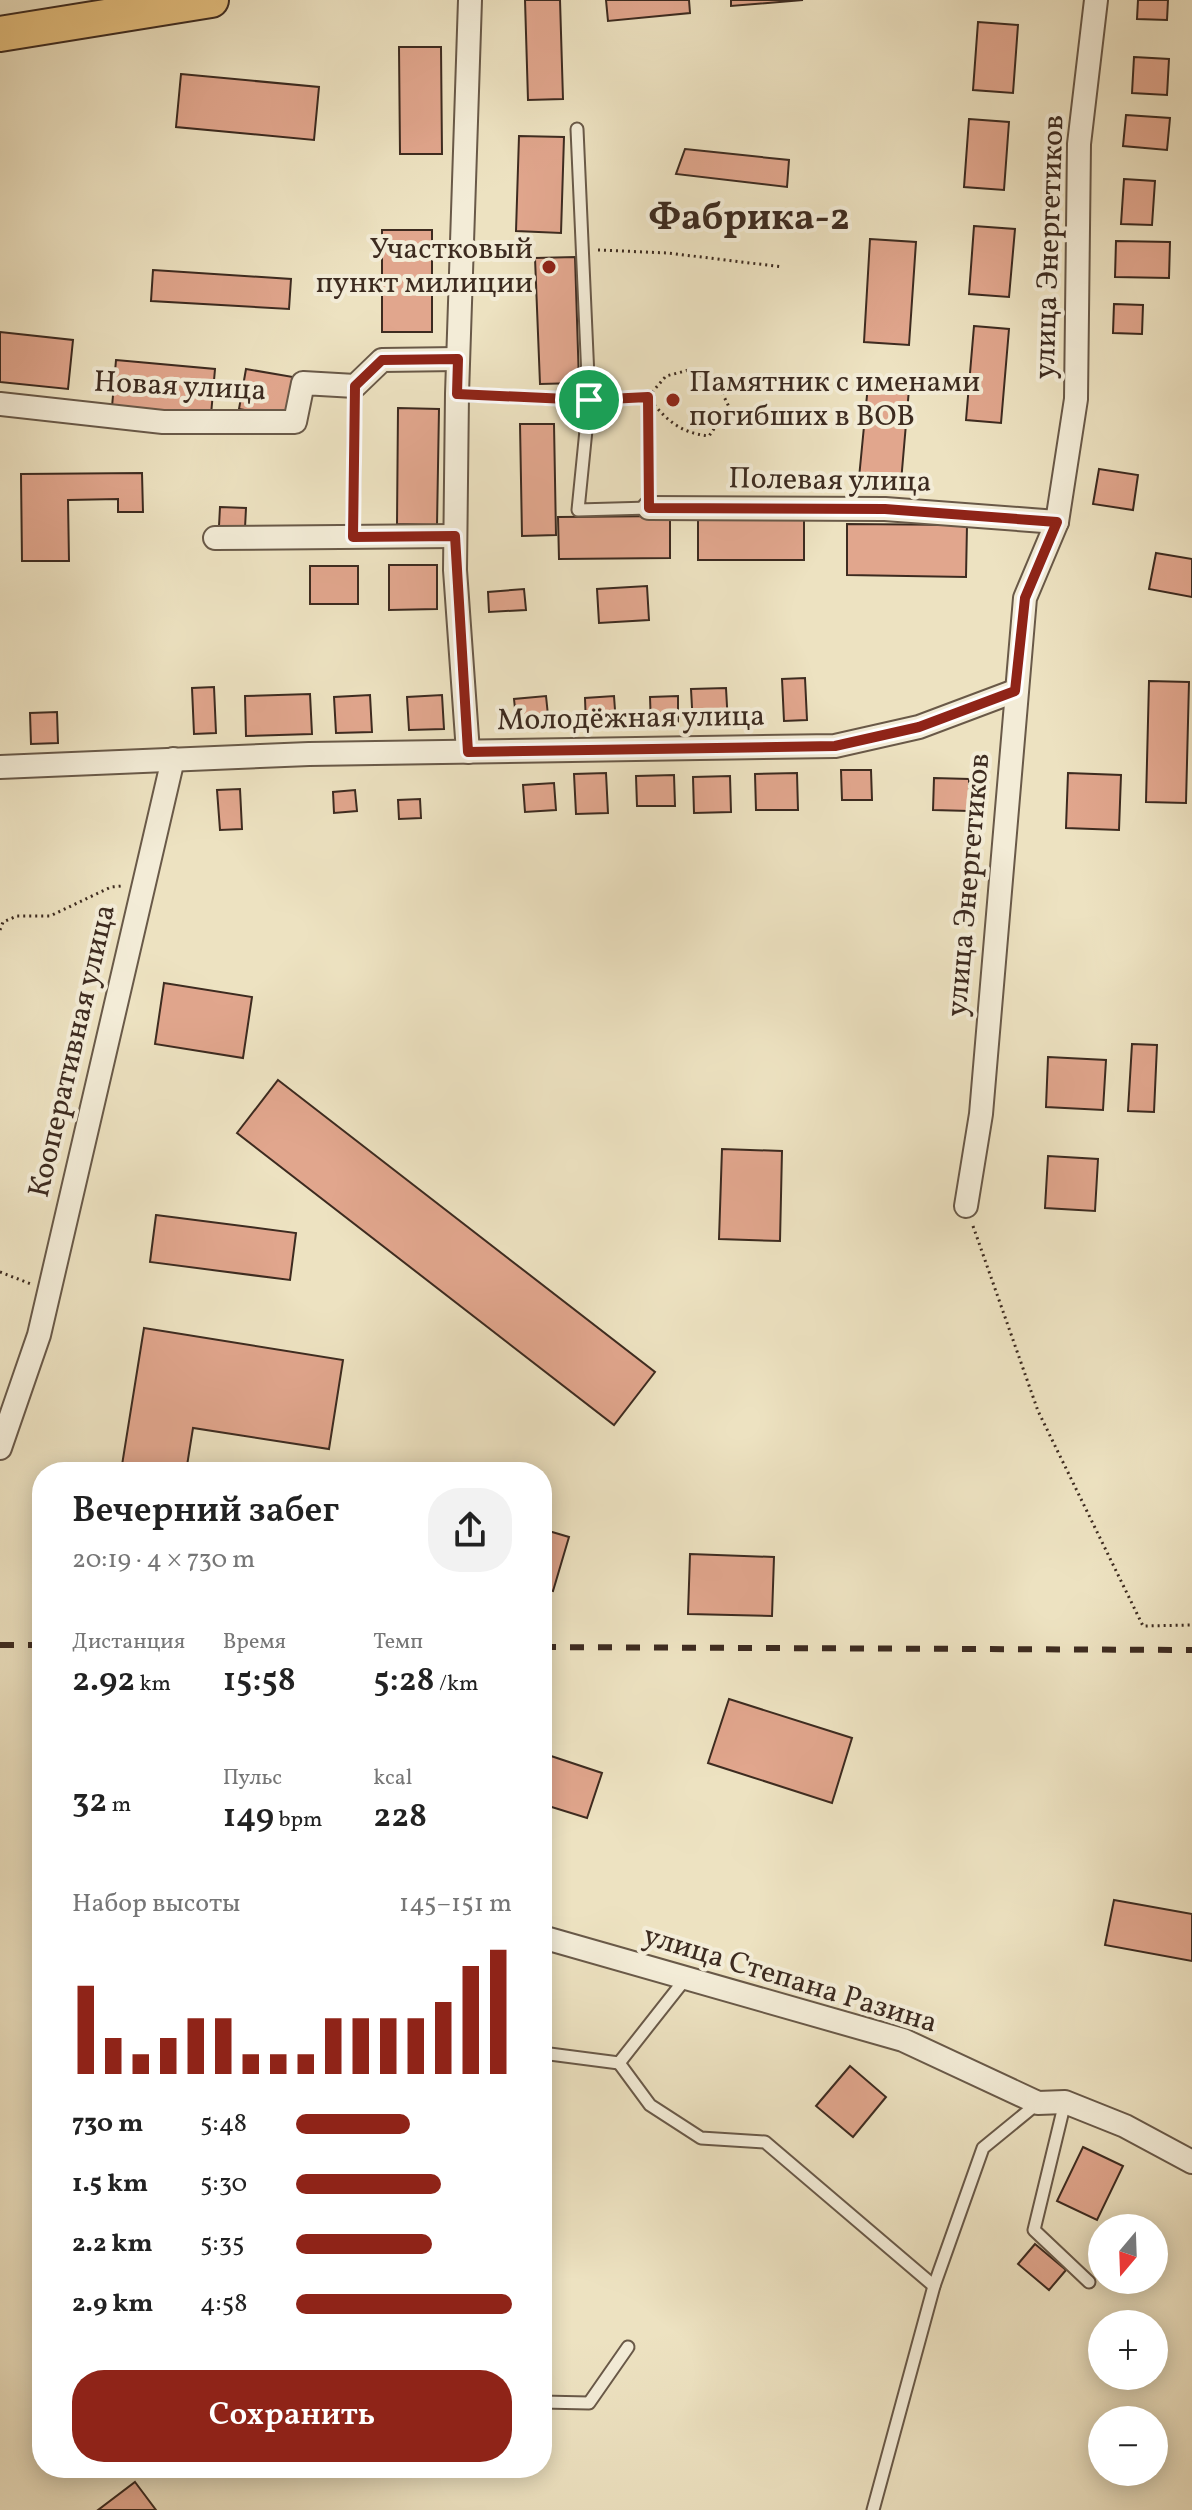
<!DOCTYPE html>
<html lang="ru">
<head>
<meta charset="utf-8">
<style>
	body { margin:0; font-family:Vollkorn,serif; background:#f2f2f2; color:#222; height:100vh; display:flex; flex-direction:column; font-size:30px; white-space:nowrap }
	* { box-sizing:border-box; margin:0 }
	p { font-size:26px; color:#767676 }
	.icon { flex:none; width:44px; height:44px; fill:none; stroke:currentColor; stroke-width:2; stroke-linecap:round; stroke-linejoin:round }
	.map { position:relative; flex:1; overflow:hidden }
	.sheet { position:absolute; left:32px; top:1462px; width:520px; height:1016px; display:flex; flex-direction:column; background:#fff; border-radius:32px; box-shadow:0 4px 20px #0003 }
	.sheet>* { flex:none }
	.needle { width:52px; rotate:199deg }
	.fabs { position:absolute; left:1088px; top:2214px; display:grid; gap:16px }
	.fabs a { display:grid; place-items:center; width:80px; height:80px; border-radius:50%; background:#fff; box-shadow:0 4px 20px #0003; font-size:40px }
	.pin { position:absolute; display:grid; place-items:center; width:68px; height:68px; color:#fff; margin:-34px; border:4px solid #fff; border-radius:50%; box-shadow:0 2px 8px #0007 }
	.round { display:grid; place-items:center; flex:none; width:84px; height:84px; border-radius:32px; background:#f2f2f2 }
	.overview { display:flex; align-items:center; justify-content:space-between; height:136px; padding:0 40px }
	h1 { font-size:36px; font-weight:600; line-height:60px }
	.metrics { display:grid; grid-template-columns:repeat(3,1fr); gap:12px; height:136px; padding:8px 40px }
	.metrics div { display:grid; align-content:center }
	.metrics b { font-size:34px; font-weight:600 }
	.metrics small { font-size:22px; font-weight:400 }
	.metrics p { font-size:22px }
	.chart { height:224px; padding:16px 40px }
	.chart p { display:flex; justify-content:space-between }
	.chart svg { width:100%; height:144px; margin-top:8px; stroke:#8f2418; stroke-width:6 }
	.button { display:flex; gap:16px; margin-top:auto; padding:16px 40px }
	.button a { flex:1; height:92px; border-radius:32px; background:#8f2418; color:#fff; font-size:32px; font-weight:600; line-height:92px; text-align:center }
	ul { padding:0 40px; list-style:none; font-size:26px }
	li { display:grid; grid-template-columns:128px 96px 1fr; align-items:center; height:60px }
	li i { height:20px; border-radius:10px; background:#8f2418 }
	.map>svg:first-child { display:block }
	.building { fill:#e1a68d; stroke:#3d2b20; stroke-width:2 }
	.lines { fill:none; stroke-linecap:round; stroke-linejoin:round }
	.service-casing { stroke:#695948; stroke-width:15 }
	.minor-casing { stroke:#695948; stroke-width:26 }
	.primary-casing { stroke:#3d2b20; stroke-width:38 }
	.path { stroke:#3d2b20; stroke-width:3; stroke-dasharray:2 4; stroke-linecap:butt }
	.service { stroke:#f3ecd7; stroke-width:11 }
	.minor { stroke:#f3ecd7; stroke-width:22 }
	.primary { stroke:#e6c180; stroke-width:34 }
	.rail { stroke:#3d2b20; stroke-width:6; stroke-dasharray:14 14; stroke-linecap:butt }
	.route-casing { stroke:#fff; stroke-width:16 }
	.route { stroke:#8f2418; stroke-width:10 }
	.poi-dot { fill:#8f2418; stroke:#f3ecd7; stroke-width:3 }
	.labels { text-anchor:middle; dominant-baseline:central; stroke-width:8; stroke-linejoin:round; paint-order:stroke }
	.street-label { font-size:30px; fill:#3d2b20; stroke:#f3ecd7 }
	.poi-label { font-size:30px; fill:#3d2b20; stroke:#f3ecd7; text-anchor:end }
	.district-label { font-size:38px; font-weight:bold; fill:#3d2b20; stroke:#f3ecd7 }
</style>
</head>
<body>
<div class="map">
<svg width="1192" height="2510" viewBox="0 0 1192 2510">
	<rect width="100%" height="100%" fill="#ede2c1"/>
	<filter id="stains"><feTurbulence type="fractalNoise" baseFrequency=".0025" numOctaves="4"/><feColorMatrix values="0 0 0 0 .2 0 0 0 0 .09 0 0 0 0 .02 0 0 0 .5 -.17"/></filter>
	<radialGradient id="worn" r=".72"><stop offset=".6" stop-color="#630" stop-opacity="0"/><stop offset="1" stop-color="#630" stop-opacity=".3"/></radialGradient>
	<g class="building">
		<path d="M525,0H560L563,99L528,100Z"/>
		<path d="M606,0H689L690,13L608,21Z"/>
		<path d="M731,0H803L731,6Z"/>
		<path d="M1138,0H1168L1167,20L1137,19Z"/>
		<path d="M978,22L1018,25L1013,93L973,90Z"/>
		<path d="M399,47H441L442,154H400Z"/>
		<path d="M1134,57L1169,59L1167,95L1132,93Z"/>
		<path d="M181,74L319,87L314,140L176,127Z"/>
		<path d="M1126,115L1170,118L1167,150L1123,146Z"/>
		<path d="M969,119L1009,122L1004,190L964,187Z"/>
		<path d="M519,136L564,137L561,233L516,231Z"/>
		<path d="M685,149L789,160L787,187L676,174Z"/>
		<path d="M1124,179L1155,181L1152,225L1121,224Z"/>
		<path d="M974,226L1015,229L1009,297L969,294Z"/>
		<rect x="382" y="230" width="50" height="102"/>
		<path d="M870,239L916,242L909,345L864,342Z"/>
		<path d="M1116,241L1170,242L1169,278L1115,277Z"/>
		<path d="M575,257L579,383L540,384L535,258Z"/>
		<path d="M153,270L291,279L289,309L151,301Z"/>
		<path d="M1114,304L1143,305L1142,334L1113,333Z"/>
		<path d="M974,326L1009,329L1001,423L966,420Z"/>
		<path d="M0,332L73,340L68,389L0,382Z"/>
		<path d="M116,360L215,369L211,415L112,407Z"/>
		<path d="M246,369L293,377L285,417L239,409Z"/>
		<path d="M868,385L909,389L901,482L859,478Z"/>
		<path d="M398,408L439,409L437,525L397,524Z"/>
		<path d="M520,424H554L556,535L522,536Z"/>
		<path d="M1099,469L1138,475L1133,510L1093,504Z"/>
		<path d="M142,473L143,512H118V499L68,500L69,561H22L21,474Z"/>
		<path d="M220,507L246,508L245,528L219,526Z"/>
		<path d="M670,516V558L559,559L558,517Z"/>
		<rect x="698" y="516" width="106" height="44"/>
		<path d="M847,524L967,525L966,577L847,575Z"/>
		<path d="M1156,553L1192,559V597L1149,589Z"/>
		<path d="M389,565H437V609L389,610Z"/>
		<rect x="310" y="566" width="48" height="38"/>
		<path d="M647,586L649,620L599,623L597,589Z"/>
		<path d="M524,589L526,610L489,612L488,592Z"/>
		<path d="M805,678L807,720L784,721L782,679Z"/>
		<path d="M1149,681L1189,682L1186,803L1146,802Z"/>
		<path d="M214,687L216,733L194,734L192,688Z"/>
		<path d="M726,688L728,724L693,726L691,689Z"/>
		<path d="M310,694L312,734L246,736L245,696Z"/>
		<path d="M370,695L372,732L336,733L334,697Z"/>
		<path d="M442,695L444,729L409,730L407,697Z"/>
		<path d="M546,696L549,725L517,728L514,699Z"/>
		<path d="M614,696L616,724L586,726L585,698Z"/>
		<path d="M678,696V725L651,726L650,697Z"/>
		<path d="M57,712L58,743L31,744L30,713Z"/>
		<path d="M841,770H871L872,800H842Z"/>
		<path d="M606,773L608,813L576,814L574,774Z"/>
		<path d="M797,773L798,810H756L755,774Z"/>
		<path d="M1068,773L1121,775L1119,830L1066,828Z"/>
		<path d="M674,775L675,806H637L636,776Z"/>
		<path d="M730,776L731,812L694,813L693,777Z"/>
		<path d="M934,778L969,779V811L933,810Z"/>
		<path d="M554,783L556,810L525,812L523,785Z"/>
		<path d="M240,789L242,829L220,830L217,790Z"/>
		<path d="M355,790L357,811L334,813L333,792Z"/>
		<path d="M420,799L421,818L399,819L398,800Z"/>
		<path d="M164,983L252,997L243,1058L155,1044Z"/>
		<path d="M1132,1044L1157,1045L1154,1112L1128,1111Z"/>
		<path d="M1048,1057L1106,1060L1103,1110L1046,1107Z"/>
		<path d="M278,1080L655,1372L614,1425L237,1133Z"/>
		<path d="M722,1149L782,1151L780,1241L719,1239Z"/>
		<path d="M1048,1156L1098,1159L1095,1211L1045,1208Z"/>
		<path d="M156,1215L296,1233L290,1280L150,1262Z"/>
		<path d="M144,1328L343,1360L329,1449L193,1428L186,1472L122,1465Z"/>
		<path d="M542,1529L569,1537L553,1591L542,1588Z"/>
		<path d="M690,1554L774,1557L772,1616L688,1614Z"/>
		<path d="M729,1699L852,1738L832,1803L708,1763Z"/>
		<path d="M542,1753L602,1773L587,1818L542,1804Z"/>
		<path d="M1114,1900L1192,1914V1961L1105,1945Z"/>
		<path d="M850,2066L886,2097L853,2137L816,2106Z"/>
		<path d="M1083,2147L1123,2166L1097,2220L1057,2201Z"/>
		<path d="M1035,2244L1066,2270L1049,2290L1018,2264Z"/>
		<path d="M135,2482L156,2510H98Z"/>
	</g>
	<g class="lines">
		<defs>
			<g id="service">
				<path d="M457,394L589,400L648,397L649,508L578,510L589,400L577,129"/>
				<path d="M353,537L355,386"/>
				<path d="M686,1978L619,2063L650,2105L701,2138L765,2142L934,2286"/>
				<path d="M542,2053L619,2063"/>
				<path d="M1065,2102L1034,2230L1089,2282"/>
				<path d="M542,2402L589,2403L628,2347"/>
				<path d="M873,2510L934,2286L983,2148L1038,2103"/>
			</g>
			<g id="minor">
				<path d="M0,404L163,422H295L303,383L355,386L382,360L458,359"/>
				<path d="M649,508L885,509L1057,522"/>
				<path d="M215,538L455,536"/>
				<path d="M468,752L455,570L457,394L470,0"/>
				<path d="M0,767L309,754L835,746L919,727L1015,691"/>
				<path d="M966,1206L981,1114L1025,598L1057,522L1076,399L1079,144L1096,0"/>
				<path d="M0,1448L39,1335L173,759"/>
				<path d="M542,1937L903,2040L1038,2103L1065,2102L1125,2126L1192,2162"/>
			</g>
			<path id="primary" d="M0,34L211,0"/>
		</defs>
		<use href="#service" class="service-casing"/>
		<use href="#minor" class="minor-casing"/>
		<use href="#primary" class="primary-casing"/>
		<g class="path">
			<path d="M598,250L668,253L783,267"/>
			<path d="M689,370L718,384L729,407L709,436C680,433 666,420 648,397L666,376Z"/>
			<path d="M0,930L3,922L17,916H50L111,887L122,886"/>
			<path d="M973,1226L1038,1411L1143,1626L1192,1625"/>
			<path d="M0,1272L31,1284"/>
		</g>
		<use href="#service" class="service"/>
		<use href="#minor" class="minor"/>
		<use href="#primary" class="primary"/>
		<g class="rail">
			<path d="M0,1645H42"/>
			<path d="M542,1647L1192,1650"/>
		</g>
	</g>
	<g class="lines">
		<defs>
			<path id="route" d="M458,359L457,394L589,400L648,397L649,508L885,509L1057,522L1025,598L1015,691L919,727L835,746L468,752L455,536L353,537L355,386L382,360Z"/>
		</defs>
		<use href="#route" class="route-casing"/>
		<use href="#route" class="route"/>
	</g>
	<g class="poi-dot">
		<circle cx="549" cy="267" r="8"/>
		<circle cx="673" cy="400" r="8"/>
	</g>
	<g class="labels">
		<g class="street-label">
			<text transform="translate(1050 247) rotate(-88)">улица Энергетиков</text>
			<text transform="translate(180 387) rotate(3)">Новая улица</text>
			<text transform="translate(830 481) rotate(1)">Полевая улица</text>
			<text transform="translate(631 719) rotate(-1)">Молодёжная улица</text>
			<text transform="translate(969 885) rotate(-85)">улица Энергетиков</text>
			<text transform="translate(73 1051) rotate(-77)">Кооперативная улица</text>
			<text transform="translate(790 1980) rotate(17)">улица Степана Разина</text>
		</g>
		<g class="poi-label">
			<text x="533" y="250">Участковый<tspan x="533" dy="34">пункт милиции</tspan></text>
			<text x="689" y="383" text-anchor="start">Памятник с именами<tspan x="689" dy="34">погибших в ВОВ</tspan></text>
		</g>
		<g class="district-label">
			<text x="749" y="219">Фабрика-2</text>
		</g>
	</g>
	<rect width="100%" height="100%" filter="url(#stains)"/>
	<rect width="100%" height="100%" fill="url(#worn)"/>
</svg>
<div class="fabs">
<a><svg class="needle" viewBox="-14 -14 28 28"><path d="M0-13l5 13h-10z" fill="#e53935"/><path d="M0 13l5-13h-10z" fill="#767676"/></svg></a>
<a>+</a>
<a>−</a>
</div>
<div class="pin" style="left:589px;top:400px;background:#1e9e55"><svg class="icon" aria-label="arrive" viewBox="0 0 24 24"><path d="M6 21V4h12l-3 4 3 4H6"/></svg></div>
<section class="sheet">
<div class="overview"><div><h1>Вечерний забег</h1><p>20:19 · 4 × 730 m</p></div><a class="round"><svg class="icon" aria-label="share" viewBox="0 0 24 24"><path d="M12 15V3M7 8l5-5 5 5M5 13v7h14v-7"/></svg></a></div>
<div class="metrics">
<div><p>Дистанция</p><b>2.92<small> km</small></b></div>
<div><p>Время</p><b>15:58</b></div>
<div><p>Темп</p><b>5:28<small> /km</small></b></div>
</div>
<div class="metrics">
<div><b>32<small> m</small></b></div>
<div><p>Пульс</p><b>149<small> bpm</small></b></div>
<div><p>kcal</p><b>228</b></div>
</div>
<div class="chart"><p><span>Набор высоты</span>145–151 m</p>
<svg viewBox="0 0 160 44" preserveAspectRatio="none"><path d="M5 44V17M15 44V33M25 44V38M35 44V33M45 44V27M55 44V27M65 44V38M75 44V38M85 44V38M95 44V27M105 44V27M115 44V27M125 44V27M135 44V22M145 44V11M155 44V6"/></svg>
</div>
<ul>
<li><b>730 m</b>5:48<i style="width:53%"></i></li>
<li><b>1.5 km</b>5:30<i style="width:67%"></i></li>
<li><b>2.2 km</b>5:35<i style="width:63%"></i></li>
<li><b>2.9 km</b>4:58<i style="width:100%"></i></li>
</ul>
<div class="button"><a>Сохранить</a></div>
</section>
</div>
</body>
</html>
